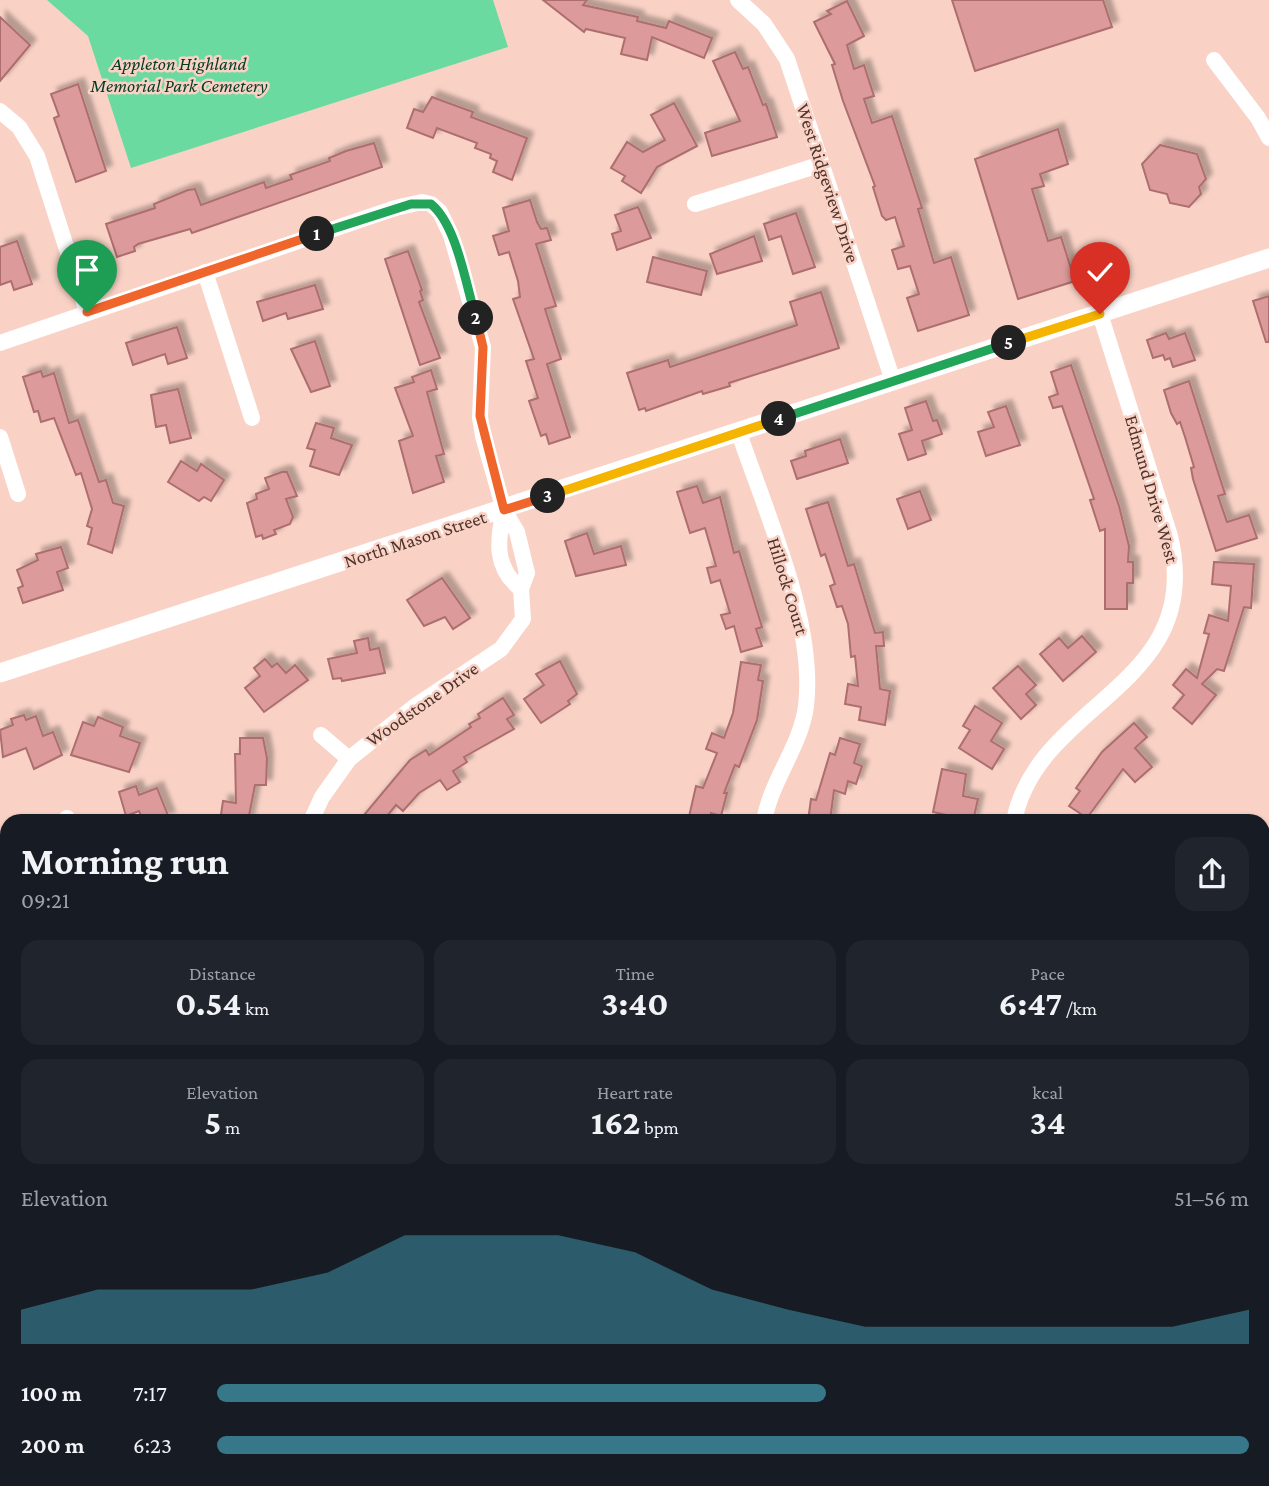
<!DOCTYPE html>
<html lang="en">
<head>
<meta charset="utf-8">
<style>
	body { margin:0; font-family:"Crimson Pro",serif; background:#20242c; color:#f1f3f6; height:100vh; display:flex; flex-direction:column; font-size:26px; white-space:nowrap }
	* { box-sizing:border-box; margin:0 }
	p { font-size:23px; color:#9ea1a6 }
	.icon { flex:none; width:38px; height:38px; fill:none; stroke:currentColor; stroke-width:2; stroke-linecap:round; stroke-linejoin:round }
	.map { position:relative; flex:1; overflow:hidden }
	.sheet { position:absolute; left:0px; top:814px; width:1270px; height:674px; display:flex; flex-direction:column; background:#171b24; border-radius:21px 21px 0 0; box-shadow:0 2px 5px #0004 }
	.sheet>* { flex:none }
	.pin { position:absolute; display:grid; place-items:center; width:60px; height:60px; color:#fff; margin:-72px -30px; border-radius:50% 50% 50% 0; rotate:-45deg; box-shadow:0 0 7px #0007 }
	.pin .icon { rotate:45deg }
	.km { position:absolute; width:35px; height:35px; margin:-18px; border-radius:50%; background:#222; color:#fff; font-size:19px; line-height:35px; text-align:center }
	.round { display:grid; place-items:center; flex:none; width:74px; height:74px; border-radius:21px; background:#20242c }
	.overview { display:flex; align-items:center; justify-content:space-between; height:119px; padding:0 21px }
	h1 { font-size:38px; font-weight:700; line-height:52px }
	.metrics { display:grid; grid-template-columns:repeat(3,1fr); gap:10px; height:119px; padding:7px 21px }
	.metrics div { display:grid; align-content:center; border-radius:18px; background:#20242c; text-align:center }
	.metrics b { font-size:35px; font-weight:700 }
	.metrics small { font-size:19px; font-weight:400 }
	.metrics p { font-size:19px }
	.chart { height:196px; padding:14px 21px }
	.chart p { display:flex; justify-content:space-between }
	.chart svg { width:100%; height:126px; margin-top:7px; fill:#36778a; opacity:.7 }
	ul { padding:0 21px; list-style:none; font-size:23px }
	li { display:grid; grid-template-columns:112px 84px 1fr; align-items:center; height:52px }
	li i { height:18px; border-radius:9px; background:#36778a }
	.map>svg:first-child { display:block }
	.green { fill:#6adaa1 }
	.water { fill:#37b8d9 }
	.building { fill:#dc9a9a; stroke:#ad6e6f; stroke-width:2; filter:url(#shadow) }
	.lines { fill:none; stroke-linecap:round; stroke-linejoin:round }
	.minor { stroke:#fff; stroke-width:16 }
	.tertiary { stroke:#fff; stroke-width:19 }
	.split-1-casing { stroke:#fff; stroke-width:14 }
	.split-2-casing { stroke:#fff; stroke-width:14 }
	.split-3-casing { stroke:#fff; stroke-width:14 }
	.split-4-casing { stroke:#fff; stroke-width:14 }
	.split-5-casing { stroke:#fff; stroke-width:14 }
	.split-6-casing { stroke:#fff; stroke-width:14 }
	.split-1 { stroke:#f0652b; stroke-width:9 }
	.split-2 { stroke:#22a559; stroke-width:9 }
	.split-3 { stroke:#f0652b; stroke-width:9 }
	.split-4 { stroke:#f5b400; stroke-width:9 }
	.split-5 { stroke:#22a559; stroke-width:9 }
	.split-6 { stroke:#f5b400; stroke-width:9 }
	.labels { text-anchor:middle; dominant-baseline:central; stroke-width:5; stroke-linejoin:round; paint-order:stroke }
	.park-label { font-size:19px; font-style:italic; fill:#023c24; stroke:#f9d2c5 }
	.street-label { font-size:19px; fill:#4d332b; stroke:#f9d2c5 }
</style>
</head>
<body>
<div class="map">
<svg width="1269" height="1486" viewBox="0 0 1269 1486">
	<defs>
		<filter id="shadow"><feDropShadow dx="6" dy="-6" stdDeviation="2" flood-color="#0004"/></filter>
	</defs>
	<rect width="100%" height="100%" fill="#f9d2c5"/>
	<g class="green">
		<path d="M47,0H493L508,47L131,168L88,36Z"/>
		<path d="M1264,1230L1269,1246V1486H1265L1264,1478Z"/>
		<path d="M315,1480H525L526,1486H303Z"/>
		<path d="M953,1481H1017L1018,1486H954Z"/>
	</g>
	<path class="water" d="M192,1481V1480L304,1481L282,1486H188Z"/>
	<g class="building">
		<path d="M543,0H587L583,5L638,17L637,21L666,28L669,21L712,38L704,58L652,37L647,60L621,54L625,38L586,29L584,32Z"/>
		<path d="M952,0H1103L1112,27L975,71Z"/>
		<path d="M847,1L864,36L847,45L854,69L864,65L874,96L864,99L872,123L892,116L922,208L918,209L934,263L951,257L969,315L918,331L907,298L919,294L910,266L898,269L892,250L904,246L895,217L886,220L882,216L873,187L875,186L843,101L832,65L835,64L814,22L831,14L827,11Z"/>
		<path d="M0,17L30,45L0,81Z"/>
		<path d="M735,52L743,69L748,67L763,105L766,104L777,137L712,156L705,133L740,121L713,61Z"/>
		<path d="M78,84L106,171L76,182L54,118L59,116L51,94Z"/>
		<path d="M432,97L473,112L471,117L527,138L512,180L493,172L497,161L490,158L491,154L475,148L477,143L437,128L433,138L407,128L414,109L423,112Z"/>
		<path d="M674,103L697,146L657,167L641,193L622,181L625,176L611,168L627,142L643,152L665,140L651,115Z"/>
		<path d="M1058,129L1068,164L1040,174L1044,186L1032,189L1048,241L1061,237L1075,281L1018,299L975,159Z"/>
		<path d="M374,143L382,167L192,233L190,229L138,244L134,247L135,251L117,257L106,224L155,208L154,204L188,190L195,189L201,205L264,182L266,188L292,179L290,175L330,161L329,158L346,151Z"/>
		<path d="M1160,145L1197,154L1206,179L1199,187L1201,194L1189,207L1170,203L1167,194L1150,190L1142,164Z"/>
		<path d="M530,200L537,222L541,229L547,228L551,240L536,244L556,306L545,309L561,359L547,364L570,437L549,444L546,434L541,436L529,401L538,398L526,361L534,359L513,299L520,297L518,281L509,252L499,255L493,236L509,231L503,208Z"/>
		<path d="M638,207L651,238L617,250L612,234L621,231L615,215Z"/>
		<path d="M796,213L815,267L793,274L781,236L769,240L764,224Z"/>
		<path d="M754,236L762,261L717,274L710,254Z"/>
		<path d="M17,241L32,284L14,290L11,281L0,285V247Z"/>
		<path d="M408,251L422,290L420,291L423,300L419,302L440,358L420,365L385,259Z"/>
		<path d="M653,257L707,271L701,295L647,282Z"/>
		<path d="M315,285L323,309L288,319L286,313L263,321L257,302Z"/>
		<path d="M821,292L839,348L729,383L730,386L703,394L702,391L646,411L645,408L639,410L627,373L668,360L670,367L797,325L790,302Z"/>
		<path d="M1269,296V342H1266L1253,301Z"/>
		<path d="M177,327L187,358L168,364L165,354L133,365L126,343Z"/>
		<path d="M1166,333L1169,339L1185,333L1195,360L1173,367L1170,358L1165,360L1163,355L1153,358L1147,340Z"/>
		<path d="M315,341L330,386L311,392L291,349Z"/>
		<path d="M1071,365L1119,506L1129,546L1128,562H1133V583H1127V609H1105V529L1100,531L1090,500L1094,499L1062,406L1053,408L1049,397L1058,394L1051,372Z"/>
		<path d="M431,370L437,389L427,392L444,454L436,456L444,482L413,493L399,441L413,436L395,388L414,382L412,377Z"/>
		<path d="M41,371L43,377L54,373L69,423L78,420L99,482L106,480L113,503L124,506L112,553L88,544L92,528L87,526L92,509L81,473L76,475L54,418L41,422L38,411L34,412L23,377Z"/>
		<path d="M1189,381L1225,494L1218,496L1227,522L1249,515L1257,538L1216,551L1193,479L1191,468L1194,467L1185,437L1180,422L1177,424L1171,413L1164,390Z"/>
		<path d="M178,389L191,438L170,443L166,425L156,427L151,395Z"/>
		<path d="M926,401L933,421L937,420L942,434L922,441L926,454L908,460L899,434L912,430L905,408Z"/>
		<path d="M1006,406L1020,445L986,456L978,432L994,427L988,412Z"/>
		<path d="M316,423L334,428L331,438L352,445L339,475L310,466L315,450L307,448Z"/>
		<path d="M840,439L848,463L797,479L791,461L806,456L805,451Z"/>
		<path d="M181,461L197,471L201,464L224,480L211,501L204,497L199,501L168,482Z"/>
		<path d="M282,472H287L297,496L286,499L293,517L290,524L274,530L276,534L263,539L262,535L256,537L247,503L257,499L256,494L269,489L265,478Z"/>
		<path d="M697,486L703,503L720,497L734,553L739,551L762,627L756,629L762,646L741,652L734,626L726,629L721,615L730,613L720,580L711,583L707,568L716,566L705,528L690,533L677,492Z"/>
		<path d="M920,491L931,520L908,529L897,499Z"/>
		<path d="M828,502L848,566L854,564L875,633L883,632L884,646H876L880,689L890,691L885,725L859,720L861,707L845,704L848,684L858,686L855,656L851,657L848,624L842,606L837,607L830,586L835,584L825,554L821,556L806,509Z"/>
		<path d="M587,533L594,554L621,546L626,565L576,576L565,541Z"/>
		<path d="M61,547L68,568L57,572L63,590L23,603L18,588L23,586L17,570L38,560L36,554Z"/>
		<path d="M1214,562L1254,564L1251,608L1244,607L1224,671L1217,669L1202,684L1216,695L1192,724L1173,708L1184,695L1173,685L1186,669L1197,678L1209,634L1204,633L1209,615L1228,621L1231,586L1212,584Z"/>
		<path d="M442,578L470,618L453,629L445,617L424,626L407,600Z"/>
		<path d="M1082,636L1096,652L1063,681L1040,654L1059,638L1068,648Z"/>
		<path d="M368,638L370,650L379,648L385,673L342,681L341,678L333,679L328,659L357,653L354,641Z"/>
		<path d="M265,659L272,667L277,663L286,673L295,665L308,680L264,712L245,688L260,676L254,668Z"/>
		<path d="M560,661L577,694L568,701L570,704L541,723L524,699L544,685L536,674Z"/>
		<path d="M741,662L761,665L758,680L763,681L757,720L739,767L735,765L724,793H727L721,816L711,813L710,821H688L696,786L703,788L717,753L706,749L712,733L724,738L733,713Z"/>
		<path d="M1018,666L1036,685L1026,694L1036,705L1021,719L993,688Z"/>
		<path d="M503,698L514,715L507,719L514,729L464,757L467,762L453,771L460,782L447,790L440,780L419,793L403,811L396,805L383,821H359L410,760L426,750L429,755L471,727L469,724L480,718L478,714Z"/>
		<path d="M975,706L1002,723L991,741L1004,749L992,769L959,748L970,730L963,726Z"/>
		<path d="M24,715L26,720L36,716L43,736L53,732L62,755L34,769L26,748L3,757L0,730L13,725L11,719Z"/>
		<path d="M98,717L123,727L120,736L140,743L129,772L71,755L83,722L94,726Z"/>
		<path d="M1134,723L1147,737L1135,748L1152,767L1135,782L1123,769L1087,818L1069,806L1080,791L1076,788L1102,752Z"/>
		<path d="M240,738H263L267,758L266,785H255L248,821H220L223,801L236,803L235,754H240Z"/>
		<path d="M840,738L860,744L854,763L862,766L856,784L848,781L845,794L834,790L830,821H808L811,799L816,800L830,753L835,755Z"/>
		<path d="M942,769L966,774L963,796L978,799L973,821L933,812Z"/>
		<path d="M136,786L139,795L157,788L169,818L143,821L139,811L126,816L119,792Z"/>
	</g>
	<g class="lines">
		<g class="minor">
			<path d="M738,0L764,24L787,59L893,381"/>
			<path d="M1214,60L1258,118L1269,138"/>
			<path d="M0,111L19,127L37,156L87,312"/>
			<path d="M695,204L822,164"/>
			<path d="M205,272L252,418"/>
			<path d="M0,343L395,208L422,202L431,204L440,212L451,235L483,347L480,417L483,436L504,510L517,532L527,573L521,589L523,619L501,649L414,707L349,759L322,797L311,821"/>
			<path d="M739,433C766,513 816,623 806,706C801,746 771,780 764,821"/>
			<path d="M0,437L18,494"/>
			<path d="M504,510C497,541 494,568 521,589"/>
			<path d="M321,735L349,759"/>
			<path d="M67,821V818"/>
			<path d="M1014,821C1038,700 1206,688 1170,536L1100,314"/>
			<path d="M1264,994L1269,992"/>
			<path d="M0,1258L7,1259"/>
		</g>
		<path class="tertiary" d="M0,673L1269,258"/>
	</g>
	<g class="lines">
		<defs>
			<path id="split-1" d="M87,312L317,234"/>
			<path id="split-2" d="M317,234L411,204H431C457,225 466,286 476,318"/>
			<path id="split-3" d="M476,318L483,347L480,416L504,510L548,496"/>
			<path id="split-4" d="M548,496L779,419"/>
			<path id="split-5" d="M779,419L1009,343"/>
			<path id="split-6" d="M1009,343L1100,314"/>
		</defs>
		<use href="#split-1" class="split-1-casing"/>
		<use href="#split-2" class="split-2-casing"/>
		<use href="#split-3" class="split-3-casing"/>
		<use href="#split-4" class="split-4-casing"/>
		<use href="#split-5" class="split-5-casing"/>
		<use href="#split-6" class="split-6-casing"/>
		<use href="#split-1" class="split-1"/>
		<use href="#split-2" class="split-2"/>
		<use href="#split-3" class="split-3"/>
		<use href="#split-4" class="split-4"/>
		<use href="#split-5" class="split-5"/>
		<use href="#split-6" class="split-6"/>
	</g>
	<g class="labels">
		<g class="park-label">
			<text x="179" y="63">Appleton Highland<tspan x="179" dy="22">Memorial Park Cemetery</tspan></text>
		</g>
		<g class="street-label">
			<text transform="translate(828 183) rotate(72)">West Ridgeview Drive</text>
			<text transform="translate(1152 489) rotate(74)">Edmund Drive West</text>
			<text transform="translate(415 539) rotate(-18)">North Mason Street</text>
			<text transform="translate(788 586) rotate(73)">Hillock Court</text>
			<text transform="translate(422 704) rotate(-35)">Woodstone Drive</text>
		</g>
	</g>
</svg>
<div class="pin" style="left:87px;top:312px;background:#1e9e55"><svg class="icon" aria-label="arrive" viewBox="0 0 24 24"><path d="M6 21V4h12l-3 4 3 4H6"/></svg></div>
<div class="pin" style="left:1100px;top:314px;background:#d93025"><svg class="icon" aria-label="check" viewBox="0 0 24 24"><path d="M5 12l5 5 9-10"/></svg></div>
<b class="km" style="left:317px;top:234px">1</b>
<b class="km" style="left:476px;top:318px">2</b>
<b class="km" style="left:548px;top:496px">3</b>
<b class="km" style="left:779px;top:419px">4</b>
<b class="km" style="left:1009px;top:343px">5</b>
<section class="sheet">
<div class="overview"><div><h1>Morning run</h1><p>09:21</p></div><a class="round"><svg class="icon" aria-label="share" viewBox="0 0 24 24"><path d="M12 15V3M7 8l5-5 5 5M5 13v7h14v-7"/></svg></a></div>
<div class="metrics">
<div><p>Distance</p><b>0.54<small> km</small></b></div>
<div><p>Time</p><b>3:40</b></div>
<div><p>Pace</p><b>6:47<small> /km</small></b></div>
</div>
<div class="metrics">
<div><p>Elevation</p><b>5<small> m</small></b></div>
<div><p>Heart rate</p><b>162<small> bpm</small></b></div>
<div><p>kcal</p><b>34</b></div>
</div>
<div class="chart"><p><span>Elevation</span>51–56 m</p>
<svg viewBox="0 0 160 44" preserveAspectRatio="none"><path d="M0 44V32L10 25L20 25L30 25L40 19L50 6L60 6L70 6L80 12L90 25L100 32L110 38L120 38L130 38L140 38L150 38L160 32V44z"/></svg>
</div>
<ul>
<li><b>100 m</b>7:17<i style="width:59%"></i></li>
<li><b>200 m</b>6:23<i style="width:100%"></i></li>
</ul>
</section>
</div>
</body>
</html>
